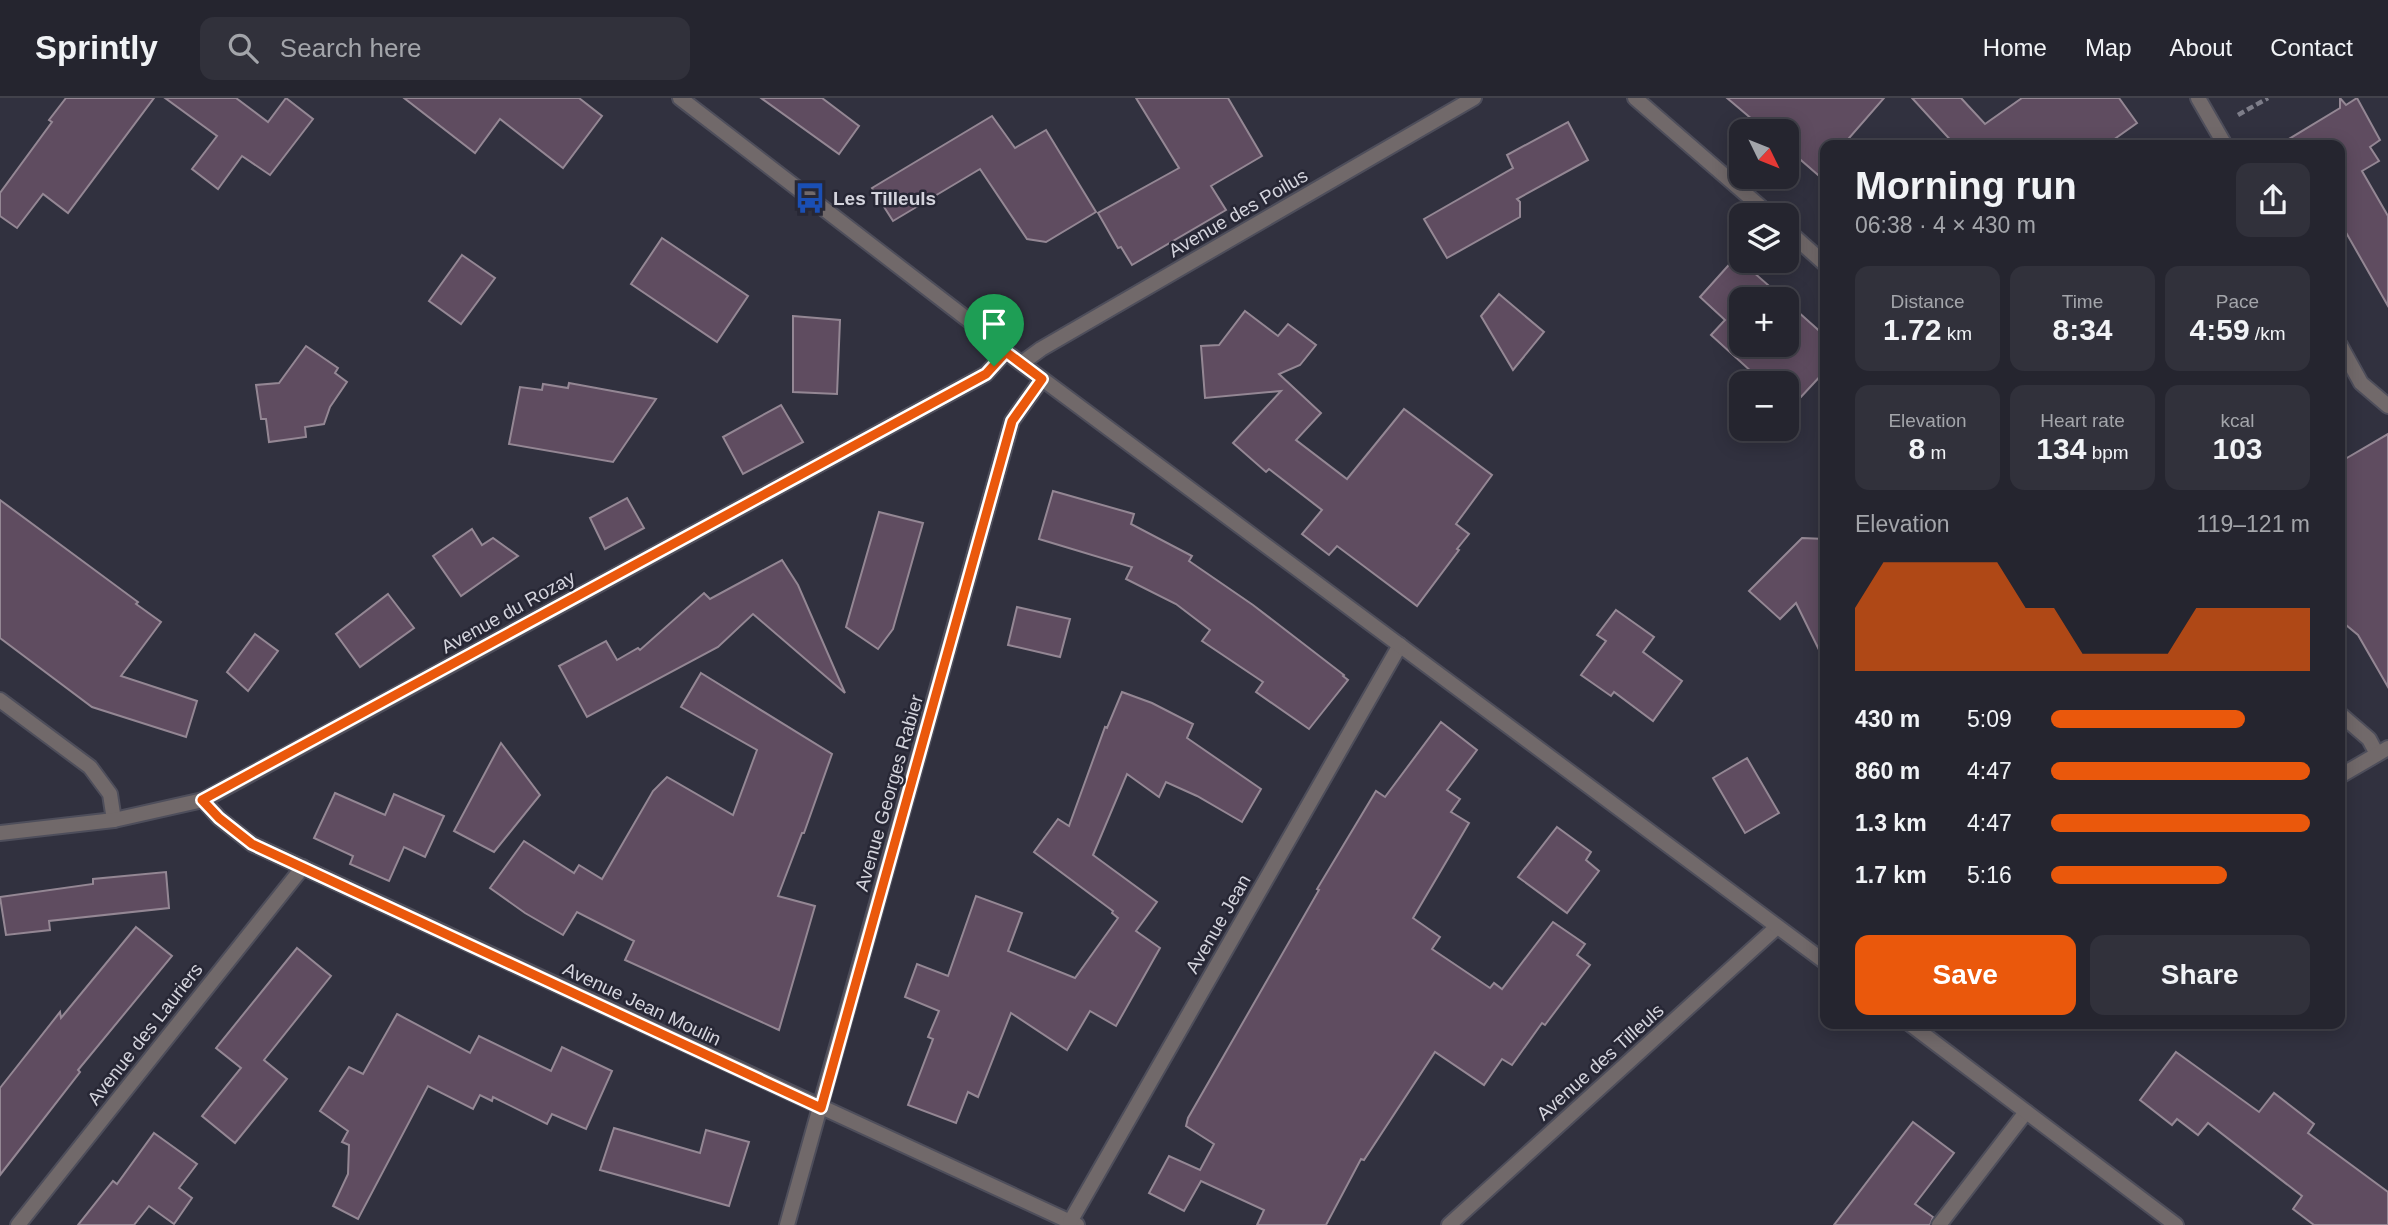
<!DOCTYPE html>
<html lang="en">
<head>
<meta charset="utf-8">
<style>
	body { margin:0; font-family:Helvetica,sans-serif; background:#31313b; color:#f1f3f6; height:100vh; display:flex; flex-direction:column; font-size:26px; white-space:nowrap }
	* { box-sizing:border-box; margin:0 }
	p { font-size:23px; color:#a3a5aa }
	.icon { flex:none; width:38px; height:38px; fill:none; stroke:currentColor; stroke-width:2; stroke-linecap:round; stroke-linejoin:round }
	.map { position:relative; flex:1; overflow:hidden }
	.details { position:absolute; left:1820px; top:42px; width:525px; height:889px; display:flex; flex-direction:column; background:#25252f; border-radius:14px; box-shadow:0 4px 18px #0003,0 0 0 2px #42424b }
	.details>* { flex:none }
	.needle { width:46px; rotate:133deg }
	.controls { position:absolute; left:1729px; top:21px; display:grid; gap:14px }
	.controls a { display:grid; place-items:center; width:70px; height:70px; border-radius:14px; background:#25252f; box-shadow:0 4px 18px #0003,0 0 0 2px #42424b; font-size:35px }
	.pin { position:absolute; display:grid; place-items:center; width:60px; height:60px; color:#fff; margin:-72px -30px; border-radius:50% 50% 50% 0; rotate:-45deg; box-shadow:0 0 7px #0007 }
	.pin .icon { rotate:45deg }
	.round { display:grid; place-items:center; flex:none; width:74px; height:74px; border-radius:14px; background:#31313b }
	.summary { display:flex; align-items:center; justify-content:space-between; height:119px; padding:0 35px }
	h1 { font-size:38px; font-weight:700; line-height:52px }
	.figures { display:grid; grid-template-columns:repeat(3,1fr); gap:10px; height:119px; padding:7px 35px }
	.figures div { display:grid; align-content:center; border-radius:14px; background:#31313b; text-align:center }
	.figures b { font-size:30px; font-weight:700 }
	.figures small { font-size:19px; font-weight:400 }
	.figures p { font-size:19px }
	.chart { height:196px; padding:14px 35px }
	.chart p { display:flex; justify-content:space-between }
	.chart svg { width:100%; height:126px; margin-top:7px; fill:#ea580c; opacity:.7 }
	.action { display:flex; gap:14px; margin-top:auto; padding:14px 35px }
	.action a { flex:1; height:80px; border-radius:14px; background:#ea580c; color:#fff; font-size:28px; font-weight:700; line-height:80px; text-align:center }
	.action a+a { background:#31313b; color:#f1f3f6 }
	ul { padding:0 35px; list-style:none; font-size:23px }
	li { display:grid; grid-template-columns:112px 84px 1fr; align-items:center; height:52px }
	li i { height:18px; border-radius:9px; background:#ea580c }
	header { display:flex; align-items:center; gap:42px; box-sizing:border-box; height:98px; padding:0 35px; background:#25252f; border-bottom:2px solid #42424b }
	header strong { font-size:33px }
	nav { display:flex; gap:38px; margin-inline-start:auto; font-size:24px }
	.search { width:490px; height:63px; background:#31313b; display:flex; align-items:center; gap:18px; box-sizing:border-box; padding:0 24px; border-radius:14px; color:#a3a5aa; font-size:26px }
	.map>svg:first-child { display:block }
	.building { fill:#5f4c60; stroke:#948794; stroke-width:2 }
	.lines { fill:none; stroke-linecap:round; stroke-linejoin:round }
	.service-casing { stroke:#4e4e5b; stroke-width:18 }
	.minor-casing { stroke:#4e4e5b; stroke-width:18 }
	.tertiary-casing { stroke:#4e4e5b; stroke-width:18 }
	.path { stroke:#7d7d89; stroke-width:4.5; stroke-dasharray:7 3.5; stroke-linecap:butt }
	.service { stroke:#71696a; stroke-width:14 }
	.minor { stroke:#71696a; stroke-width:14 }
	.tertiary { stroke:#71696a; stroke-width:14 }
	.route-casing { stroke:#fff; stroke-width:14 }
	.route { stroke:#ea580c; stroke-width:9 }
	.labels { text-anchor:middle; dominant-baseline:central; stroke-width:5; stroke-linejoin:round; paint-order:stroke }
	.poi-label { font-size:19px; font-weight:bold; fill:#d4d4dd; stroke:#272735; text-anchor:start }
	.street-label { font-size:19px; fill:#d4d4dd; stroke:#272735 }
</style>
</head>
<body>
<header>
<strong>Sprintly</strong>
<div class="search"><svg class="icon" aria-label="search" viewBox="0 0 24 24"><circle cx="10" cy="10" r="6"/><path d="M15 15l6 6"/></svg>Search here</div>
<nav><a>Home</a><a>Map</a><a>About</a><a>Contact</a></nav>
</header>
<div class="map">
<svg width="2388" height="1127" viewBox="0 0 2388 1127">
	<rect width="100%" height="100%" fill="#31313f"/>
	<g class="building">
		<path d="M66,0H154L68,115L43,96L17,130L0,118V95L52,24L49,22Z"/>
		<path d="M165,0H236L268,24L286,0L313,21L270,77L242,58L218,91L192,71L217,38Z"/>
		<path d="M404,0H579L602,18L563,70L500,21L475,55Z"/>
		<path d="M761,0H822L859,28L839,56Z"/>
		<path d="M1136,0H1228L1262,58L1211,88L1226,112L1132,167L1121,149L1118,150L1098,115L1179,70Z"/>
		<path d="M1727,0H1884L1843,47H1825V83L1787,50V33H1766Z"/>
		<path d="M1912,0H1961L1985,26L2022,0H2119L2137,25L2106,47H1955Z"/>
		<path d="M2340,0L2346,7L2357,0L2380,42L2370,49L2379,63L2362,73L2388,118V208L2340,124V47H2279L2340,10Z"/>
		<path d="M992,18L1015,50L1046,32L1096,114L1046,144L1027,141L980,71L893,123L872,90Z"/>
		<path d="M1568,24L1588,62L1517,101L1520,104V119L1447,160L1424,121L1513,70L1507,57Z"/>
		<path d="M662,140L748,198L717,244L631,186Z"/>
		<path d="M462,157L495,180L461,226L429,203Z"/>
		<path d="M1736,159L1784,201H1741V247H1787V204L1825,238V273L1787,314V285H1764L1711,237L1725,222L1700,199Z"/>
		<path d="M1499,196L1544,234L1513,272L1481,218Z"/>
		<path d="M1245,213L1278,238L1288,226L1316,247L1300,267L1279,276L1321,315L1296,342L1347,381L1404,311L1492,377L1456,426L1469,436L1457,451L1459,452L1417,508L1337,448L1329,457L1302,436L1322,412L1269,371L1266,374L1233,345L1281,293L1205,300L1201,248L1219,247Z"/>
		<path d="M793,218L840,222L837,296L793,294Z"/>
		<path d="M306,248L338,270L335,275L347,284L330,309L324,326L305,329L306,339L269,344L266,321H261L256,287L279,285Z"/>
		<path d="M569,285L656,301L613,364L509,346L520,289L542,292L543,286L568,290Z"/>
		<path d="M781,307L803,344L743,376L723,339Z"/>
		<path d="M2388,336V589L2358,537L2340,522V364Z"/>
		<path d="M1053,393L1134,416L1131,426L1192,458L1189,463L1253,507L1344,577L1343,578L1348,582L1309,631L1256,594L1263,584L1202,543L1210,532L1176,506L1126,481L1132,469L1039,441Z"/>
		<path d="M627,400L644,430L605,451L590,420Z"/>
		<path d="M0,402L138,504L136,506L161,524L121,578L197,603L186,639L92,609L0,540Z"/>
		<path d="M879,414L923,425L893,531L878,551L846,529Z"/>
		<path d="M472,431L482,447L493,440L518,458L461,498L433,458Z"/>
		<path d="M1802,440L1825,441V564L1796,505L1780,521L1749,493Z"/>
		<path d="M782,462L798,487L845,595L753,516L718,549L587,619L559,568L606,543L617,562L638,550L640,552L704,495L710,501Z"/>
		<path d="M388,496L414,530L360,569L336,536Z"/>
		<path d="M1017,509L1070,521L1060,559L1008,547Z"/>
		<path d="M1616,512L1654,539L1643,554L1682,583L1653,623L1614,594L1611,598L1581,577L1606,543L1597,537Z"/>
		<path d="M255,536L278,553L248,593L227,574Z"/>
		<path d="M701,575L832,656L804,735H802L778,798L815,808L779,932L625,862L634,843L577,814L563,837L525,815L490,790L524,743L574,775L579,767L602,781L653,693L667,679L733,717L757,652L681,609Z"/>
		<path d="M1122,594L1152,605L1193,626L1187,640L1261,691L1242,724L1197,698L1166,684L1159,699L1127,676L1093,757L1157,804L1136,833L1160,850L1116,928L1090,913L1067,952L1011,915L978,999L968,994L956,1025L908,1007L933,941L928,939L939,913L905,899L917,866L948,878L976,798L1022,815L1008,853L1075,880L1118,820L1112,815L1113,813L1034,754L1058,721L1069,728L1105,629L1107,630Z"/>
		<path d="M1441,624L1477,652L1447,692L1460,701L1451,714L1469,725L1413,820L1440,839L1432,851L1490,890L1494,885L1502,891L1553,824L1585,846L1577,857L1590,867L1545,927L1542,925L1512,967L1502,961L1484,987L1435,954L1364,1062L1361,1061L1326,1127H1257L1264,1112L1201,1083L1184,1113L1149,1095L1169,1058L1200,1072L1214,1046L1186,1028L1188,1020L1319,792L1317,791L1376,693L1385,699Z"/>
		<path d="M501,645L540,697L494,754L454,733Z"/>
		<path d="M1747,660L1779,715L1745,735L1713,680Z"/>
		<path d="M335,695L385,717L394,696L444,718L425,759L404,749L389,783L350,766L353,758L314,740Z"/>
		<path d="M1557,729L1591,754L1586,762L1599,773L1567,815L1518,779Z"/>
		<path d="M166,774L169,810L49,823L50,832L6,837L0,799L93,786V781Z"/>
		<path d="M136,829L172,858L78,972L80,974L0,1077V990L60,914L61,920Z"/>
		<path d="M297,850L331,878L264,962L287,981L235,1045L202,1018L241,970L216,950Z"/>
		<path d="M397,916L470,955L479,938L551,973L562,949L612,973L586,1031L552,1016L547,1026L493,999L492,1003L480,997L473,1011L428,988L358,1121L333,1108L348,1076L349,1047L342,1044L348,1033L320,1013L349,969L363,976Z"/>
		<path d="M2176,954L2259,1014L2274,995L2314,1026L2308,1035L2388,1094V1127H2314L2293,1111L2302,1098L2208,1025L2198,1037L2177,1021L2172,1027L2140,1002Z"/>
		<path d="M1913,1024L1954,1055L1915,1106L1933,1119L1930,1127H1834Z"/>
		<path d="M614,1030L700,1055L706,1032L749,1044L729,1108L600,1072Z"/>
		<path d="M154,1035L197,1066L179,1090L192,1100L174,1126L149,1108L134,1127H78L113,1083L117,1086Z"/>
	</g>
	<g class="lines">
		<defs>
			<path id="service" d="M1939,1127L2026,1014"/>
			<g id="minor">
				<path d="M1635,0L1770,117"/>
				<path d="M2198,0L2225,47"/>
				<path d="M1787,132L1825,166"/>
				<path d="M2340,247L2361,285L2388,308"/>
				<path d="M1022,265L1041,251L1474,0"/>
				<path d="M0,602L90,669L110,696L114,722"/>
				<path d="M2340,616L2369,641L2377,656"/>
				<path d="M2340,678L2388,650"/>
				<path d="M203,702L219,720L252,746L1077,1127"/>
				<path d="M0,735L114,722L203,702L986,276L1006,254"/>
				<path d="M1070,1124L1400,547"/>
				<path d="M18,1127L303,769"/>
				<path d="M787,1127L1012,323L1042,281"/>
				<path d="M1449,1127L1777,829"/>
			</g>
			<g id="tertiary">
				<path d="M680,0L971,224L1006,254L1825,864"/>
				<path d="M1910,926L2176,1127"/>
			</g>
		</defs>
		<use href="#service" class="service-casing"/>
		<use href="#minor" class="minor-casing"/>
		<use href="#tertiary" class="tertiary-casing"/>
		<path class="path" d="M2238,17L2268,0"/>
		<use href="#service" class="service"/>
		<use href="#minor" class="minor"/>
		<use href="#tertiary" class="tertiary"/>
	</g>
	<g class="lines">
		<defs>
			<path id="route" d="M1006,254L1042,281L1012,323L821,1010L252,746L219,720L202,702L986,276Z"/>
		</defs>
		<use href="#route" class="route-casing"/>
		<use href="#route" class="route"/>
	</g>
	<defs>
		<symbol id="bus-bare" viewBox="-9 -9 18 18"><path d="M-5-6H5V4H4V6H2V4H-2V6H-4V4H-5ZM-3.5-4V0h7V-4ZM-3.5 1.2v1.5H-2V1.2ZM2 1.2v1.5H3.5V1.2Z" fill="#1a4fb4" stroke="#272735" stroke-width="2.5" paint-order="stroke"/></symbol>
	</defs>
	<g fill-rule="evenodd">
		<use href="#bus-bare" x="788" y="78" width="44" height="44"/>
	</g>
	<g class="labels">
		<g class="poi-label">
			<text x="833" y="100">Les Tilleuls</text>
		</g>
		<g class="street-label">
			<text transform="translate(1238 115) rotate(-30)">Avenue des Poilus</text>
			<text transform="translate(508 514) rotate(-29)">Avenue du Rozay</text>
			<text transform="translate(889 695) rotate(-74)">Avenue Georges Rabier</text>
			<text transform="translate(1218 826) rotate(-60)">Avenue Jean</text>
			<text transform="translate(642 906) rotate(25)">Avenue Jean Moulin</text>
			<text transform="translate(145 936) rotate(-52)">Avenue des Lauriers</text>
			<text transform="translate(1600 964) rotate(-42)">Avenue des Tilleuls</text>
		</g>
	</g>
</svg>
<div class="controls">
<a><svg class="needle" viewBox="-14 -14 28 28"><path d="M0-13l5 13h-10z" fill="#e53935"/><path d="M0 13l5-13h-10z" fill="#a3a5aa"/></svg></a>
<a><svg class="icon" aria-label="layers" viewBox="0 0 24 24"><path d="M12 4l9 5-9 5-9-5zM3 14l9 5 9-5"/></svg></a>
<a>+</a>
<a>−</a>
</div>
<div class="pin" style="left:994px;top:268px;background:#1e9e55"><svg class="icon" aria-label="arrive" viewBox="0 0 24 24"><path d="M6 21V4h12l-3 4 3 4H6"/></svg></div>
<section class="details">
<div class="summary"><div><h1>Morning run</h1><p>06:38 · 4 × 430 m</p></div><a class="round"><svg class="icon" aria-label="share" viewBox="0 0 24 24"><path d="M12 15V3M7 8l5-5 5 5M5 13v7h14v-7"/></svg></a></div>
<div class="figures">
<div><p>Distance</p><b>1.72<small> km</small></b></div>
<div><p>Time</p><b>8:34</b></div>
<div><p>Pace</p><b>4:59<small> /km</small></b></div>
</div>
<div class="figures">
<div><p>Elevation</p><b>8<small> m</small></b></div>
<div><p>Heart rate</p><b>134<small> bpm</small></b></div>
<div><p>kcal</p><b>103</b></div>
</div>
<div class="chart"><p><span>Elevation</span>119–121 m</p>
<svg viewBox="0 0 160 44" preserveAspectRatio="none"><path d="M0 44V22L10 6L20 6L30 6L40 6L50 6L60 22L70 22L80 38L90 38L100 38L110 38L120 22L130 22L140 22L150 22L160 22V44z"/></svg>
</div>
<ul>
<li><b>430 m</b>5:09<i style="width:75%"></i></li>
<li><b>860 m</b>4:47<i style="width:100%"></i></li>
<li><b>1.3 km</b>4:47<i style="width:100%"></i></li>
<li><b>1.7 km</b>5:16<i style="width:68%"></i></li>
</ul>
<div class="action"><a>Save</a><a>Share</a></div>
</section>
</div>
</body>
</html>
